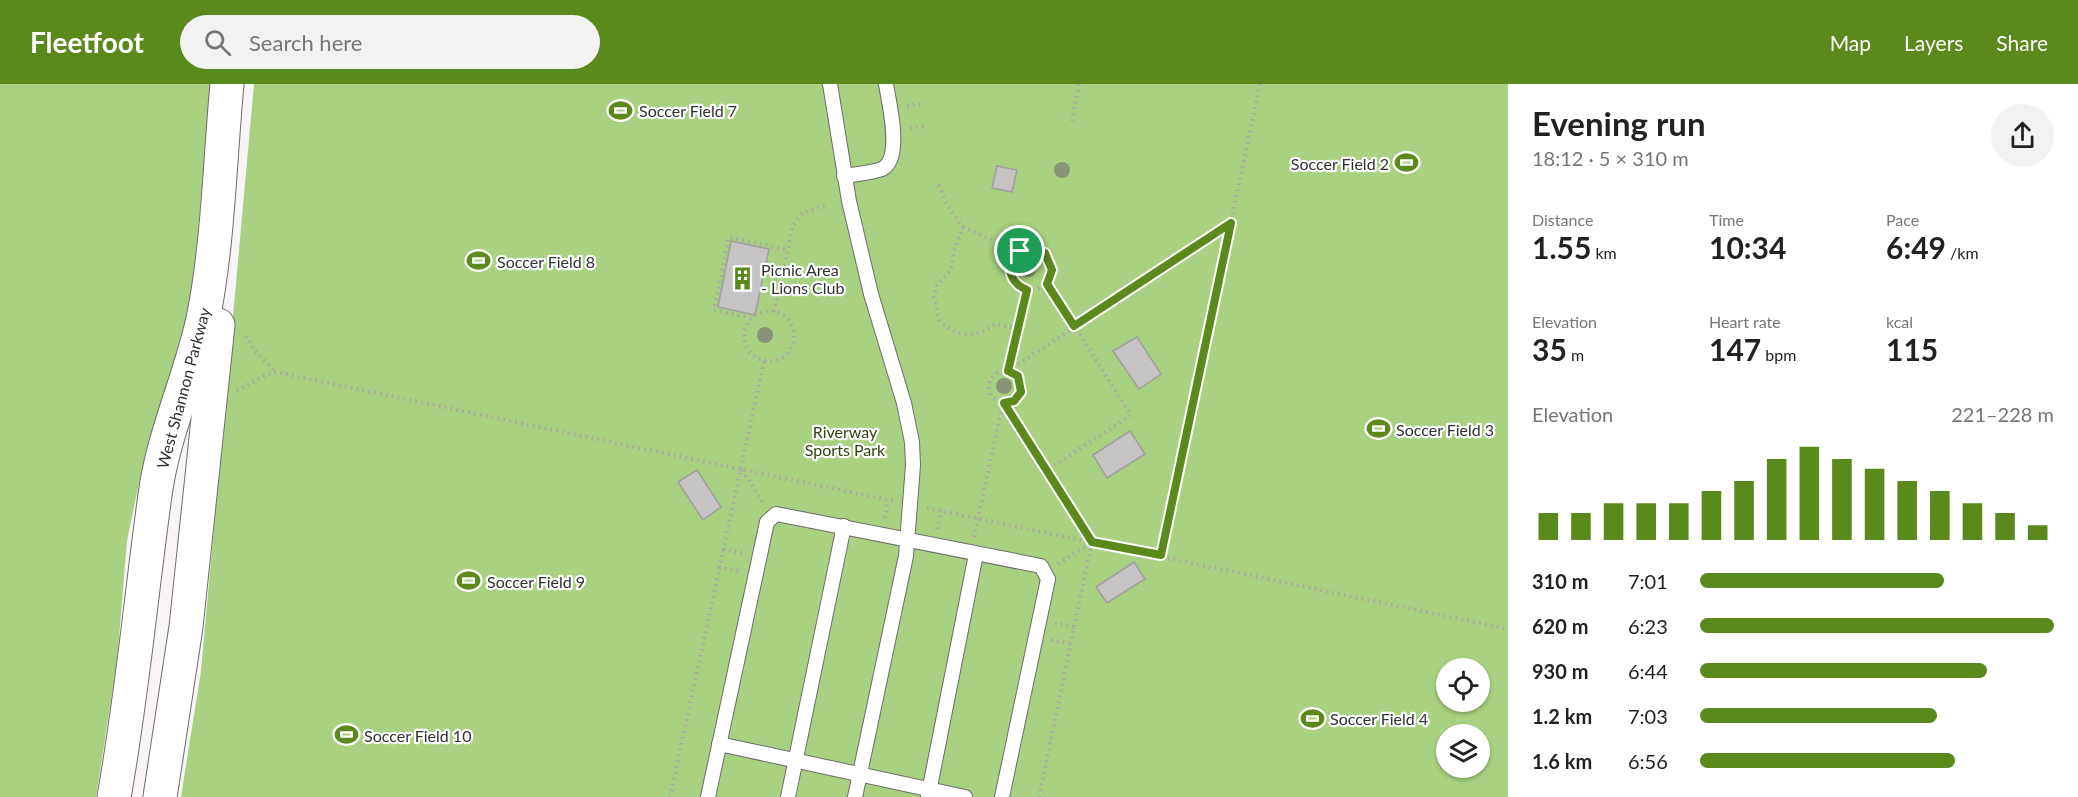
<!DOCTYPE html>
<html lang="en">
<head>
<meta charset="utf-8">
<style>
	body { margin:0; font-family:Lato,sans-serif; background:#f2f2f2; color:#222; height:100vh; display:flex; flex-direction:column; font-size:22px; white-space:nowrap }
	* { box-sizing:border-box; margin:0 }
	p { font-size:20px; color:#767676 }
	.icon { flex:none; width:33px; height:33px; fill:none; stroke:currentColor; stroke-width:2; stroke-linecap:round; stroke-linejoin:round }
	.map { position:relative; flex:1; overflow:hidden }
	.panel { display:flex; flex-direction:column; background:#fff; width:570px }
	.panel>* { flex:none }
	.tools { position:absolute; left:1436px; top:574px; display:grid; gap:12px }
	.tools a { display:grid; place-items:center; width:54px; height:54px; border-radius:50%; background:#fff; box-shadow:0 2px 4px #0004; font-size:30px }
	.pin { position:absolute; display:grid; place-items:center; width:51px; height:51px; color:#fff; margin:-26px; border:3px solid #fff; border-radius:50%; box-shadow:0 2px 6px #0007 }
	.round { display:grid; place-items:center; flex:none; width:63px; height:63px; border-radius:32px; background:#f2f2f2 }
	.head { display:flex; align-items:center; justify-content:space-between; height:102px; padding:0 24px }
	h1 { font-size:33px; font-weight:700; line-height:45px }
	.figures { display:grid; grid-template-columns:repeat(3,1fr); gap:9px; height:102px; padding:6px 24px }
	.figures div { display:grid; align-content:center }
	.figures b { font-size:30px; font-weight:700 }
	.figures small { font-size:16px; font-weight:400 }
	.figures p { font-size:16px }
	.chart { height:168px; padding:12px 24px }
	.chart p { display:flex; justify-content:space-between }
	.chart svg { width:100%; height:108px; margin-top:6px; stroke:#5a891c; stroke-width:6 }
	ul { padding:0 24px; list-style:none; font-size:20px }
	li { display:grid; grid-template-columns:96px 72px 1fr; align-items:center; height:45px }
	li i { height:15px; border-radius:8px; background:#5a891c }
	header { display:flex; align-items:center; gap:36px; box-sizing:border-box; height:84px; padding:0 30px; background:#5a891c; color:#fff }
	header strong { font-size:28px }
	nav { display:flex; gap:33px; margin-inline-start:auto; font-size:21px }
	.search { width:420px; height:54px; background:#f2f2f2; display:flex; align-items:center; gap:15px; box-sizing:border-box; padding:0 21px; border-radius:33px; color:#767676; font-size:22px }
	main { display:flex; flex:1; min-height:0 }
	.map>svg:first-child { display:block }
	.green { fill:#a8d181; fill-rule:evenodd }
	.building { fill:#c6c3c5; stroke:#a39fa1; stroke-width:1.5 }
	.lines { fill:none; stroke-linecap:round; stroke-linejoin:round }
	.lane-casing { stroke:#6f6c6e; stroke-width:16 }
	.secondary-casing { stroke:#6f6c6e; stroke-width:35 }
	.path { stroke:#aaa7a9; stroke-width:4; stroke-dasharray:1.5 4.5; stroke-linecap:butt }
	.lane { stroke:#fff; stroke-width:14 }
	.secondary { stroke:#fff; stroke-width:33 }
	.tree { fill:#889475 }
	.route-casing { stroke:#fff; stroke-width:12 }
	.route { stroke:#5a891c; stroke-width:8 }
	.labels { text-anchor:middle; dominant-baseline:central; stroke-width:4.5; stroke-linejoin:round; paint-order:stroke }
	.poi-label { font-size:16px; fill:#323132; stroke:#fff; text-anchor:start }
	.street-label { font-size:16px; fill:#323132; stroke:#fff }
	.park-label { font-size:16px; fill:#2c460b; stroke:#fff }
</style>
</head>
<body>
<header>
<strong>Fleetfoot</strong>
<div class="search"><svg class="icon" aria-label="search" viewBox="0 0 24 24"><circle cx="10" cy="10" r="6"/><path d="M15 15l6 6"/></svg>Search here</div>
<nav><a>Map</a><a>Layers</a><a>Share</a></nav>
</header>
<main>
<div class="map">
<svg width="1508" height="713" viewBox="0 0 1508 713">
	<rect width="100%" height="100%" fill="#f8f4f7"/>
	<g class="green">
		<path d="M0,0H211L190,238L140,394L127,457L117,578L96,713H0Z"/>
		<path d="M254,0H1508V713H181L201,587ZM1446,585H1479V618H1446ZM1446,651H1479V684H1446Z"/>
	</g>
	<g class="building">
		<path d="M997,82L1017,86L1012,108L992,104Z"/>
		<path d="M731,157L769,165L755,231L718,223Z"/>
		<path d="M1137,253L1161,290L1139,305L1113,267Z"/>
		<path d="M1130,347L1145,370L1107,394L1093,371Z"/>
		<path d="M697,386L721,423L703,436L678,398Z"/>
		<path d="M1134,478L1145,495L1107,519L1096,503Z"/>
	</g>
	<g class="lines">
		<defs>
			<g id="lane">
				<path d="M830,0L849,117L871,210L904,319L912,358L913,381L906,472L855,713"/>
				<path d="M844,92C856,90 871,89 882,85C903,75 889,19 886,0"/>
				<path d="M719,660L965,713"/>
				<path d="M708,713L767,438L776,430L1041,482L1048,495L1002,713"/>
				<path d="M788,713L844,442"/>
				<path d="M928,713L976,470"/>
			</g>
			<g id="secondary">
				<path d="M114,713C132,613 141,512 155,411C163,350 190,295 203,235C218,162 220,75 227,0"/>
				<path d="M160,713L186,543L218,241"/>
			</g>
		</defs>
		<use href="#lane" class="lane-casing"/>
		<use href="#secondary" class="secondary-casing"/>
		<g class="path">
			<path d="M907,22L924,19"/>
			<path d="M1072,37L1079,0"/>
			<path d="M910,44L927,42"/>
			<path d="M939,101L947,121L963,143L954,167L951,186L937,201L934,213L939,236C955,253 976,255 995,240L1018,245"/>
			<path d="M963,143L995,157L1015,159L1020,167"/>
			<circle cx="1031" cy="185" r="21"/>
			<circle cx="769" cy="252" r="25"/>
			<path d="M774,228L793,141L803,129L825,121"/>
			<path d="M751,234L714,226L729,153L787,166"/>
			<path d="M246,252L255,267L276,288"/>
			<circle cx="1005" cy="303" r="16"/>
			<path d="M1008,287L1230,140"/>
			<path d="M1008,287L1027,206"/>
			<path d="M237,307L261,293L276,288L893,417"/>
			<path d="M1004,320L1047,386"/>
			<path d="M742,386L764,420"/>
			<path d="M927,424L1508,545"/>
			<path d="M885,434L888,416"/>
			<path d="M938,445L940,426"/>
			<path d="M974,453L1003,319"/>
			<path d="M723,465L742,469"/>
			<path d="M1161,471L1260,0"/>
			<path d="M1058,480L1092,458"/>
			<path d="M719,483L739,487"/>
			<path d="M1055,539L1074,543"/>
			<path d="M1051,556L1071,560"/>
			<path d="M670,713L764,277"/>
			<path d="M1039,713L1092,457L1047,386L1131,331L1047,199"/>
		</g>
		<use href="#lane" class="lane"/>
		<use href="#secondary" class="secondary"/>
	</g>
	<g class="tree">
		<circle cx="1062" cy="86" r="8"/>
		<circle cx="1028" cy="185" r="8"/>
		<circle cx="765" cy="251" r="8"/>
		<circle cx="1004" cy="302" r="8"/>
	</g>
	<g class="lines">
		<defs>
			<path id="route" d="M1231,139L1161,471L1092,458L1004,319L1014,317L1021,308L1018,292L1008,287L1027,206C1005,197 1005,173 1026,164L1045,169L1052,186L1047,200L1074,242Z"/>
		</defs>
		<use href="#route" class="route-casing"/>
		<use href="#route" class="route"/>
	</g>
	<defs>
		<symbol id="stadium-bare" viewBox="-9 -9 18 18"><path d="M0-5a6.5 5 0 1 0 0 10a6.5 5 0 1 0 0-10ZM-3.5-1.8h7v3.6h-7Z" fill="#5a891c" stroke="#fff" stroke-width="2.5" paint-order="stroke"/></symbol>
		<symbol id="building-bare" viewBox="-9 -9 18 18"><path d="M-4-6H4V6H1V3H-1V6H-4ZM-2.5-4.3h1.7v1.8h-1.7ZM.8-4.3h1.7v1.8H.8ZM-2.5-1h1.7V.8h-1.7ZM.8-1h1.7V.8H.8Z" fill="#5a891c" stroke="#fff" stroke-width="2.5" paint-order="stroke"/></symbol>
	</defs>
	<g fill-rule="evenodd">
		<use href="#stadium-bare" x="604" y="10" width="33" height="33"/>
		<use href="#stadium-bare" x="1390" y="62" width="33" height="33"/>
		<use href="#stadium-bare" x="462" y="160" width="33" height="33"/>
		<use href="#building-bare" x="726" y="178" width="33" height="33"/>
		<use href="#stadium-bare" x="1362" y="328" width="33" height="33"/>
		<use href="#stadium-bare" x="452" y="480" width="33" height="33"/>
		<use href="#stadium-bare" x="1296" y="618" width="33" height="33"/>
		<use href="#stadium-bare" x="330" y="634" width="33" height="33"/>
	</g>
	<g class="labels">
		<g class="poi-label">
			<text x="639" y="26">Soccer Field 7</text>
			<text x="1389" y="79" text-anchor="end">Soccer Field 2</text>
			<text x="497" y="177">Soccer Field 8</text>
			<text x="761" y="185">Picnic Area<tspan x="761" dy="18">- Lions Club</tspan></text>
			<text x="1396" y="345">Soccer Field 3</text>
			<text x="487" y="497">Soccer Field 9</text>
			<text x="1330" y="634">Soccer Field 4</text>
			<text x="364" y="651">Soccer Field 10</text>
		</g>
		<g class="street-label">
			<text transform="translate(183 304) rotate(-75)">West Shannon Parkway</text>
		</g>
		<g class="park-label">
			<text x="845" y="347">Riverway<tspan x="845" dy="18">Sports Park</tspan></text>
		</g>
	</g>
</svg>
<div class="tools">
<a><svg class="icon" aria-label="locate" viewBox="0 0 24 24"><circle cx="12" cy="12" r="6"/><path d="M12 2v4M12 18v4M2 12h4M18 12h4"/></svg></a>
<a><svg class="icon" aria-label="layers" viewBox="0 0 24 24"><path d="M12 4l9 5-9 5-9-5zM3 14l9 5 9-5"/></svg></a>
</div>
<div class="pin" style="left:1020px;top:167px;background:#1e9e55"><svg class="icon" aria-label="arrive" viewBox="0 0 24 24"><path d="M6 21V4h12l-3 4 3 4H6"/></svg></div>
</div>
<section class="panel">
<div class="head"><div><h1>Evening run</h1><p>18:12 · 5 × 310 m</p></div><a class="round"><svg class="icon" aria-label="share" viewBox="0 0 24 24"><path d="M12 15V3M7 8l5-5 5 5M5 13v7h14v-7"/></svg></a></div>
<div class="figures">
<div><p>Distance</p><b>1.55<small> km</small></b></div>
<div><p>Time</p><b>10:34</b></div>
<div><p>Pace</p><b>6:49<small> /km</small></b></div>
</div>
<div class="figures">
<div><p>Elevation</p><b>35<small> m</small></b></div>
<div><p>Heart rate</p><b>147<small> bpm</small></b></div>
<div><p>kcal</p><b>115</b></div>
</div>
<div class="chart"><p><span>Elevation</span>221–228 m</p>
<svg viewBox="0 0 160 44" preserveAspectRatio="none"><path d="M5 44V33M15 44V33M25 44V29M35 44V29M45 44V29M55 44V24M65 44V20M75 44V11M85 44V6M95 44V11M105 44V15M115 44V20M125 44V24M135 44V29M145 44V33M155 44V38"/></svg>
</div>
<ul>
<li><b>310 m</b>7:01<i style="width:69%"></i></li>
<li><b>620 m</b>6:23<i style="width:100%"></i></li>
<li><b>930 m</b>6:44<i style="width:81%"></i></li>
<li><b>1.2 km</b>7:03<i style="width:67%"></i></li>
<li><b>1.6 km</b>6:56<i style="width:72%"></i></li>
</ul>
</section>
</main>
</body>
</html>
